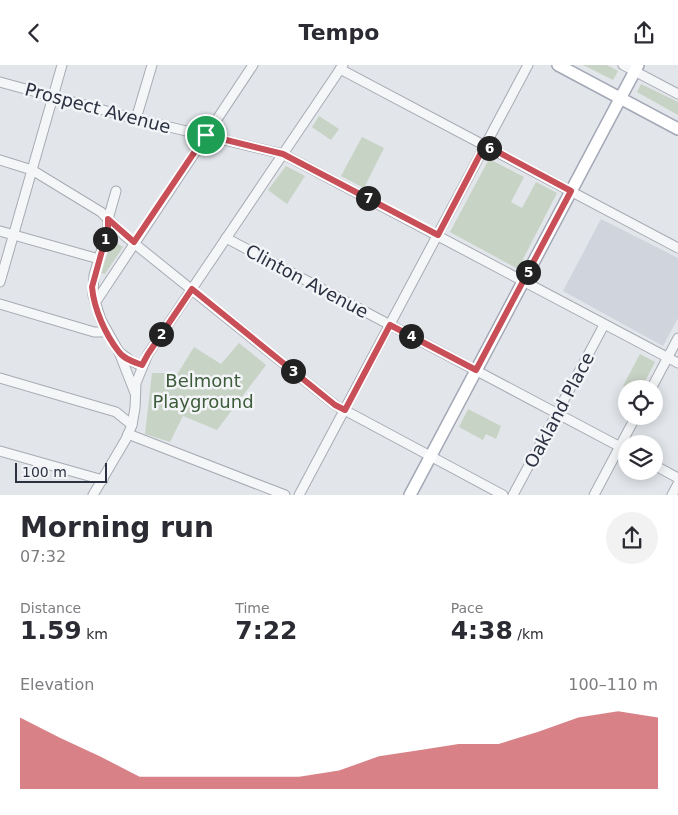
<!DOCTYPE html>
<html lang="en">
<head>
<meta charset="utf-8">
<style>
	body { margin:0; font-family:"DejaVu Sans",sans-serif; background:#f2f2f3; color:#2b2b33; height:100vh; display:flex; flex-direction:column; font-size:19px; white-space:nowrap }
	* { box-sizing:border-box; margin:0 }
	p { font-size:16px; color:#7c7c81 }
	.icon { flex:none; width:28px; height:28px; fill:none; stroke:currentColor; stroke-width:2; stroke-linecap:round; stroke-linejoin:round }
	.map { position:relative; height:430px; overflow:hidden }
	.side { display:flex; flex-direction:column; background:#fff; flex:1 }
	.side>* { flex:none }
	.tools { position:absolute; left:618px; top:315px; display:grid; gap:10px }
	.tools a { display:grid; place-items:center; width:45px; height:45px; border-radius:50%; background:#fff; box-shadow:0 2px 12px #0003; font-size:25px }
	.scale { position:absolute; left:15px; bottom:12px; width:92px; box-sizing:border-box; padding-left:5px; border:2px solid #2b3141; border-top:0; font-size:14px; line-height:18px; white-space:nowrap; color:#2b3141; -webkit-text-stroke:4px #f2f4f7; paint-order:stroke }
	.pin { position:absolute; display:grid; place-items:center; width:42px; height:42px; color:#fff; margin:-21px; border:2px solid #fff; border-radius:50%; box-shadow:0 1px 5px #0007 }
	.km { position:absolute; width:25px; height:25px; margin:-12px; border-radius:50%; background:#222; color:#fff; font-size:14px; line-height:25px; text-align:center }
	.round { display:grid; place-items:center; flex:none; width:52px; height:52px; border-radius:26px; background:#f2f2f3 }
	.overview { display:flex; align-items:center; justify-content:space-between; height:85px; padding:0 20px }
	h1 { font-size:28px; font-weight:700; line-height:38px }
	.figures { display:grid; grid-template-columns:repeat(3,1fr); gap:8px; height:85px; padding:5px 20px }
	.figures div { display:grid; align-content:center }
	.figures b { font-size:25px; font-weight:700 }
	.figures small { font-size:14px; font-weight:400 }
	.figures p { font-size:14px }
	.chart { height:140px; padding:10px 20px }
	.chart p { display:flex; justify-content:space-between }
	.chart svg { width:100%; height:90px; margin-top:5px; fill:#c84e57; opacity:.7 }
	header { display:flex; justify-content:space-between; align-items:center; height:65px; padding:0 20px; background:#fff; font-size:22px; font-weight:700 }
	.map>svg:first-child { display:block }
	.built { fill:#d0d4dc }
	.green { fill:#c7d3c4 }
	.lines { fill:none; stroke-linecap:round; stroke-linejoin:round }
	.minor-casing { stroke:#a7abb4; stroke-width:11 }
	.major-casing { stroke:#a2a8b5; stroke-width:14 }
	.minor { stroke:#f5f6f8; stroke-width:9 }
	.major { stroke:#fff; stroke-width:11 }
	.route-casing { stroke:#fff; stroke-width:10 }
	.route { stroke:#c84e57; stroke-width:6 }
	.labels { text-anchor:middle; dominant-baseline:central; stroke-width:5; stroke-linejoin:round; paint-order:stroke }
	.street-label { font-size:18px; fill:#2b3141; stroke:#f2f4f7 }
	.park-label { font-size:18px; fill:#3d5c39; stroke:#f2f4f7 }
</style>
</head>
<body>
<header><svg class="icon" aria-label="back" viewBox="0 0 24 24"><path d="M15 5l-7 7 7 7"/></svg>Tempo<svg class="icon" aria-label="share" viewBox="0 0 24 24"><path d="M12 15V3M7 8l5-5 5 5M5 13v7h14v-7"/></svg></header>
<div class="map">
<svg width="678" height="430" viewBox="0 0 678 430">
	<rect width="100%" height="100%" fill="#e2e5ea"/>
	<path class="built" d="M601,154L678,193V253L663,281L563,226Z"/>
	<g class="green">
		<path d="M583,0H607L618,6L613,15Z"/>
		<path d="M641,19L678,37V50L637,27Z"/>
		<path d="M319,51L339,64L331,75L312,62Z"/>
		<path d="M362,72L384,83L364,123L341,111Z"/>
		<path d="M489,94L524,112L511,137L522,143L536,117L557,128L518,204L450,167Z"/>
		<path d="M286,101L305,111L287,139L268,125Z"/>
		<path d="M112,175L123,182L105,209L101,208Z"/>
		<path d="M239,278L266,300L217,365L183,351L170,377L145,369L152,308H178L194,282L221,299Z"/>
		<path d="M640,289L655,297L641,324H629L623,321Z"/>
		<path d="M468,344L501,361L496,374L486,369L483,375L459,362Z"/>
	</g>
	<g class="lines">
		<defs>
			<g id="minor">
				<path d="M623,0L678,29"/>
				<path d="M340,4L678,183"/>
				<path d="M0,17L136,54L283,89L678,298"/>
				<path d="M136,54L152,0"/>
				<path d="M0,95L32,105L101,147L125,171L335,340L503,430"/>
				<path d="M116,126L108,154V164L94,210L93,230L101,255L119,287L131,296L142,301"/>
				<path d="M0,166L99,194"/>
				<path d="M226,173L626,385"/>
				<path d="M0,217L62,0"/>
				<path d="M95,238L253,0"/>
				<path d="M0,239L94,267H107"/>
				<path d="M119,287L135,328"/>
				<path d="M0,313L116,347L132,360"/>
				<path d="M651,324L678,273"/>
				<path d="M128,369L285,430"/>
				<path d="M0,386L103,415"/>
				<path d="M654,400L678,413"/>
				<path d="M93,430L126,374L132,360L135,343L136,318L148,289L343,0"/>
				<path d="M299,430L528,0"/>
				<path d="M513,430L604,260"/>
				<path d="M594,430L636,351"/>
				<path d="M672,430L678,419"/>
			</g>
			<g id="major">
				<path d="M558,0L678,64"/>
				<path d="M410,430L638,0"/>
			</g>
		</defs>
		<use href="#minor" class="minor-casing"/>
		<use href="#major" class="major-casing"/>
		<use href="#minor" class="minor"/>
		<use href="#major" class="major"/>
	</g>
	<g class="lines">
		<defs>
			<path id="route" d="M206,70L283,89L438,170L485,80L571,126L476,305L390,260L345,345L335,340L192,224L148,289L142,300C134,297 124,294 119,287C105,269 94,244 92,222L108,164V154L134,177Z"/>
		</defs>
		<use href="#route" class="route-casing"/>
		<use href="#route" class="route"/>
	</g>
	<g class="labels">
		<g class="street-label">
			<text transform="translate(98 43) rotate(15)">Prospect Avenue</text>
			<text transform="translate(307 216) rotate(28)">Clinton Avenue</text>
			<text transform="translate(559 345) rotate(-62)">Oakland Place</text>
		</g>
		<g class="park-label">
			<text x="203" y="315">Belmont<tspan x="203" dy="21">Playground</tspan></text>
		</g>
	</g>
</svg>
<div class="tools">
<a><svg class="icon" aria-label="locate" viewBox="0 0 24 24"><circle cx="12" cy="12" r="6"/><path d="M12 2v4M12 18v4M2 12h4M18 12h4"/></svg></a>
<a><svg class="icon" aria-label="layers" viewBox="0 0 24 24"><path d="M12 4l9 5-9 5-9-5zM3 14l9 5 9-5"/></svg></a>
</div>
<div class="scale">100 m</div>
<div class="pin" style="left:206px;top:70px;background:#1e9e55"><svg class="icon" aria-label="arrive" viewBox="0 0 24 24"><path d="M6 21V4h12l-3 4 3 4H6"/></svg></div>
<b class="km" style="left:105px;top:174px">1</b>
<b class="km" style="left:161px;top:269px">2</b>
<b class="km" style="left:293px;top:306px">3</b>
<b class="km" style="left:411px;top:271px">4</b>
<b class="km" style="left:528px;top:207px">5</b>
<b class="km" style="left:489px;top:83px">6</b>
<b class="km" style="left:368px;top:133px">7</b>
</div>
<section class="side">
<div class="overview"><div><h1>Morning run</h1><p>07:32</p></div><a class="round"><svg class="icon" aria-label="share" viewBox="0 0 24 24"><path d="M12 15V3M7 8l5-5 5 5M5 13v7h14v-7"/></svg></a></div>
<div class="figures">
<div><p>Distance</p><b>1.59<small> km</small></b></div>
<div><p>Time</p><b>7:22</b></div>
<div><p>Pace</p><b>4:38<small> /km</small></b></div>
</div>
<div class="chart"><p><span>Elevation</span>100–110 m</p>
<svg viewBox="0 0 160 44" preserveAspectRatio="none"><path d="M0 44V9L10 19L20 28L30 38L40 38L50 38L60 38L70 38L80 35L90 28L100 25L110 22L120 22L130 16L140 9L150 6L160 9V44z"/></svg>
</div>
</section>
</body>
</html>
